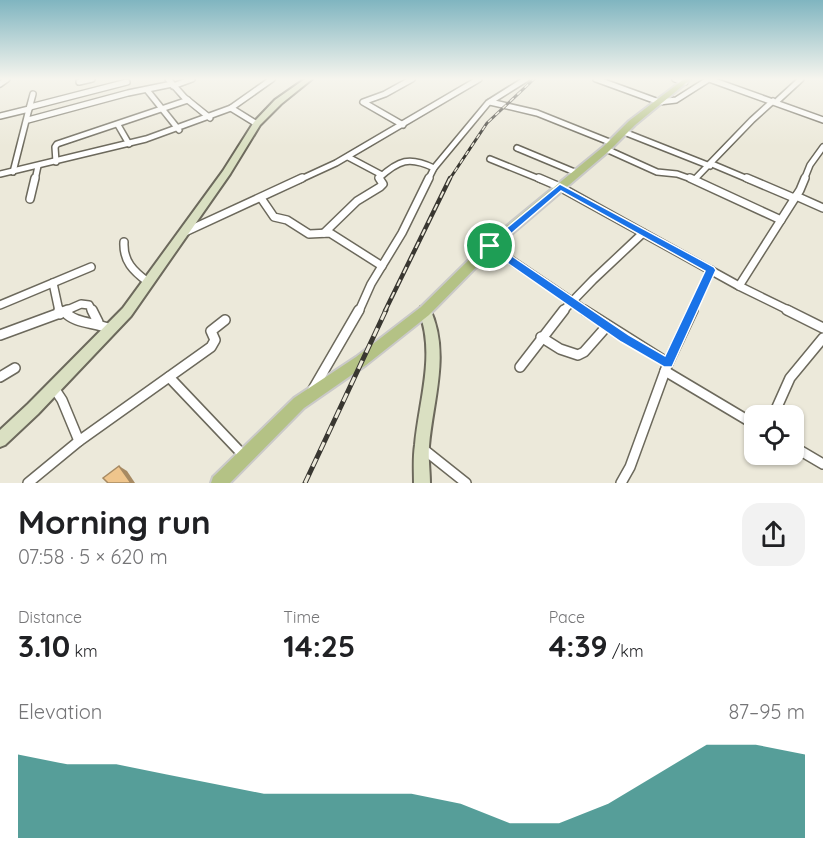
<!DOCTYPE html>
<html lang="en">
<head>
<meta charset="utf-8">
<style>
	body { margin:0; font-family:Quicksand,sans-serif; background:#f2f2f2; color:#202124; height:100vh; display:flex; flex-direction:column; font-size:22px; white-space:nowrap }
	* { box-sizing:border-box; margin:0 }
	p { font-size:20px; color:#757577 }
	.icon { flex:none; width:33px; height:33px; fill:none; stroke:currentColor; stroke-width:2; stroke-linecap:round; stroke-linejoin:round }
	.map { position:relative; height:483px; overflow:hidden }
	.sheet { display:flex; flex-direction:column; background:#fff; flex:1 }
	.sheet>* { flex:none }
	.tools { position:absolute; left:744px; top:405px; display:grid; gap:12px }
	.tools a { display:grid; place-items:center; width:60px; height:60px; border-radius:12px; background:#fff; box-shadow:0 2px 4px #0004; font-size:30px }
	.pin { position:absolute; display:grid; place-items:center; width:51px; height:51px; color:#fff; margin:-26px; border:3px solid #fff; border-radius:50%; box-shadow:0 2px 6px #0007 }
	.round { display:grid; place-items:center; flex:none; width:63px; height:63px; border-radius:18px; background:#f2f2f2 }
	.overview { display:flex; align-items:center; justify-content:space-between; height:102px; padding:0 18px }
	h1 { font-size:33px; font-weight:800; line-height:45px }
	.stats { display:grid; grid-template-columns:repeat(3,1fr); gap:9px; height:102px; padding:6px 18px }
	.stats div { display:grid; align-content:center }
	.stats b { font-size:30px; font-weight:800 }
	.stats small { font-size:16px; font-weight:400 }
	.stats p { font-size:16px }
	.chart { height:168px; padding:12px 18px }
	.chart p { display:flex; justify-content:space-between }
	.chart svg { width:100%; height:108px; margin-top:6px; fill:#0f766e; opacity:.7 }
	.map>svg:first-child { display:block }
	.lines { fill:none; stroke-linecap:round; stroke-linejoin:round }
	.street-far2-casing { stroke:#6c695c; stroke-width:8 }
	.street-far1-casing { stroke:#6c695c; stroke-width:10 }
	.street-casing { stroke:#6c695c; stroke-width:12 }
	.secondary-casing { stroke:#6c695c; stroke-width:4 }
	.primary-casing { stroke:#cac9c8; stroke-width:4 }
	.street-far2 { stroke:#fff; stroke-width:5 }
	.street-far1 { stroke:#fff; stroke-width:7 }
	.street { stroke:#fff; stroke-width:9 }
	.secondary { fill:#dae0c2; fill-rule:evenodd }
	.primary { fill:#b4c285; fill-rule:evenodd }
	.rail-far2-casing { stroke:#393731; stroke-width:3 }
	.rail-far1-casing { stroke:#393731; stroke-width:4.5 }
	.rail-casing { stroke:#393731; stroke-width:5 }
	.rail-far2 { stroke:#ece9da; stroke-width:1.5; stroke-dasharray:5; stroke-linecap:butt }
	.rail-far1 { stroke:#ece9da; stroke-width:2; stroke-dasharray:7; stroke-linecap:butt }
	.rail { stroke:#ece9da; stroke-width:3; stroke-dasharray:9; stroke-linecap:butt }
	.shaded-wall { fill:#a78a62 }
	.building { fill:#efc58c; stroke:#a78a62; stroke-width:1.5 }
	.route { fill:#1a73e8; stroke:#fff; stroke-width:1.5; fill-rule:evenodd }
</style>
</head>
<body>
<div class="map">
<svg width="823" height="483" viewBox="0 0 823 483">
	<rect width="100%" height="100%" fill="#ece9da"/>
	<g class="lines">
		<defs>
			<g id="street-far2">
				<path d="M168,79L184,97L210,118"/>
				<path d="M596,79L659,102L676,100L709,79"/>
				<path d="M675,79L685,82"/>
				<path d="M709,79L823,120"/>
				<path d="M79,82L92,79"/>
				<path d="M0,84L7,79"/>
				<path d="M173,86L192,79"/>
				<path d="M147,90L179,130"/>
				<path d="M490,102L537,113L612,143"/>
				<path d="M776,102L801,79"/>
				<path d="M30,107L127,82"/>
				<path d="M231,108L272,79"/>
				<path d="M29,109L33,94"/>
				<path d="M0,116L29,109L13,172"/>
				<path d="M28,120L128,93L172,84"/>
				<path d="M118,125L129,144"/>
				<path d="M403,125L363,102L385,94L412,79"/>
				<path d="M624,132L710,166"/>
				<path d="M517,148L577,173"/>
				<path d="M606,149L657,172L677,174L694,180"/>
				<path d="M348,157L382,175"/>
				<path d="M490,159L542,180"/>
				<path d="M56,162L55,147L57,144L188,100"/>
				<path d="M712,164L750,180"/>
				<path d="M0,174L146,139L231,108L257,124"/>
				<path d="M35,180L38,166"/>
				<path d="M299,180L336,163L479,79"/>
				<path d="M380,180L379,178C399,160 409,156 434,168"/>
				<path d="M428,180L434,168L488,103L526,79"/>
				<path d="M694,180L752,120L773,101"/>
				<path d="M804,180L810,165L823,147"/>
			</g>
			<g id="street-far1">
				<path d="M539,178L560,187L739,286L790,311"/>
				<path d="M690,178L781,220"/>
				<path d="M747,178L794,198"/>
				<path d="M796,196L823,208"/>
				<path d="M261,198L274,217L287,220L309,234L330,233L382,266"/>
				<path d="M30,199L35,178"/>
				<path d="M185,232L302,178"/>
				<path d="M324,233L357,201L380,187L383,184L379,178"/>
				<path d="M124,242C123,261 133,271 148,282"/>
				<path d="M490,246L586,311"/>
				<path d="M53,283L59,311"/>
				<path d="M739,286L800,190L805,178"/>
				<path d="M0,305L91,267"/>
				<path d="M65,311L81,304L89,305L92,311"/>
				<path d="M359,311L371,284L402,233L429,178"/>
				<path d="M563,311L593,280L643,233"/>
				<path d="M692,311L711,270"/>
			</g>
			<g id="street">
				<path d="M59,310L60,314"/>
				<path d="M92,310L98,322"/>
				<path d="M584,310L668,363"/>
				<path d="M787,310L823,328"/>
				<path d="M65,312C75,324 96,322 110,329"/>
				<path d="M0,335L68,310"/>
				<path d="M541,337L560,349L578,355L584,352L607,326"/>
				<path d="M520,367L564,310"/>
				<path d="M665,371L754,424"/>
				<path d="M0,377L15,368"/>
				<path d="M169,377L245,457"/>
				<path d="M54,388L62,400L79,441"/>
				<path d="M312,391L359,310"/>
				<path d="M773,416L790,378L823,338"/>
				<path d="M794,447L823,464"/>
				<path d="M422,448L466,483"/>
				<path d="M28,483L79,441L211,347L215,340L211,331L225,320"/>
				<path d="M621,483L630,467L668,363L693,310"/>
			</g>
			<g id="secondary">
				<path d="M305,79H312L281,104L260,125L230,174L131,316L38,414L5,445L0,447V430L28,404L123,308L223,171L254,122L275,100Z"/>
				<path d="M425,306L429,307C451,352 433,399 429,446C428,458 430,471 430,483H414C414,471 413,458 415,445C419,400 436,355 419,311L421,307Z"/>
			</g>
			<path id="primary" d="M684,79H691L635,125L609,151L494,249L429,315L366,365L304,408L230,483H211L213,477L294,398L356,357L421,307L486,243L603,147L629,121Z"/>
		</defs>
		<use href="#street-far2" class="street-far2-casing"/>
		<use href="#street-far1" class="street-far1-casing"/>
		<use href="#street" class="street-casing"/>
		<use href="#secondary" class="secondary-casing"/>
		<use href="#primary" class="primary-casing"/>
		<use href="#street-far2" class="street-far2"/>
		<use href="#street-far1" class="street-far1"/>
		<use href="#street" class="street"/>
		<use href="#secondary" class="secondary"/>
		<use href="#primary" class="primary"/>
		<defs>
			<path id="rail-far2" d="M449,180L487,123L534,79"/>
			<path id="rail-far1" d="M385,311L450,178"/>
			<path id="rail" d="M305,483L386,310"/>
		</defs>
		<use href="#rail-far2" class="rail-far2-casing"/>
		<use href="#rail-far1" class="rail-far1-casing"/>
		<use href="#rail" class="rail-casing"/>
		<use href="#rail-far2" class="rail-far2"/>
		<use href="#rail-far1" class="rail-far1"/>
		<use href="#rail" class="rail"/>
	</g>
	<path class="shaded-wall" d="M119,466L127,471L135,483H131Z"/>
	<path class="building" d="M119,466L131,483H108L103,478Z"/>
	<linearGradient id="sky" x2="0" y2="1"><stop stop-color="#80b5c0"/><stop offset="0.54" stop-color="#f6f5ee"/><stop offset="1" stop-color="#f6f5ee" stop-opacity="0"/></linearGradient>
	<rect width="823" height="146" fill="url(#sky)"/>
	<path class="route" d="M560,184L714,267L716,270L672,367H664L621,342L487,249V244ZM561,191L705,271L665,356L629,335L497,246Z"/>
</svg>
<div class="tools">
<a><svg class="icon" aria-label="locate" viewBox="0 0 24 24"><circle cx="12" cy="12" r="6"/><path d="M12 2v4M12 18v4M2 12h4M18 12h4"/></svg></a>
</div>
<div class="pin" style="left:490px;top:246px;background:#1e9e55"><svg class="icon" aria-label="arrive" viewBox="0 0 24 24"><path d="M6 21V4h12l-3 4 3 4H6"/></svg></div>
</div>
<section class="sheet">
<div class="overview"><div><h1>Morning run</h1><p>07:58 · 5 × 620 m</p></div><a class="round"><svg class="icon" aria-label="share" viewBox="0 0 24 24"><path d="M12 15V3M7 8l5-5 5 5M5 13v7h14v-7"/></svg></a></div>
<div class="stats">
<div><p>Distance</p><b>3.10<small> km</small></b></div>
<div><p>Time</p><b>14:25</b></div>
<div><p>Pace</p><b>4:39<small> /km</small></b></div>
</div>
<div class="chart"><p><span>Elevation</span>87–95 m</p>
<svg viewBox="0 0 160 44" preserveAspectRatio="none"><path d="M0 44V10L10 14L20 14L30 18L40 22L50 26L60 26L70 26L80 26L90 30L100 38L110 38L120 30L130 18L140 6L150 6L160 10V44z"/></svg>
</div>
</section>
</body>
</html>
